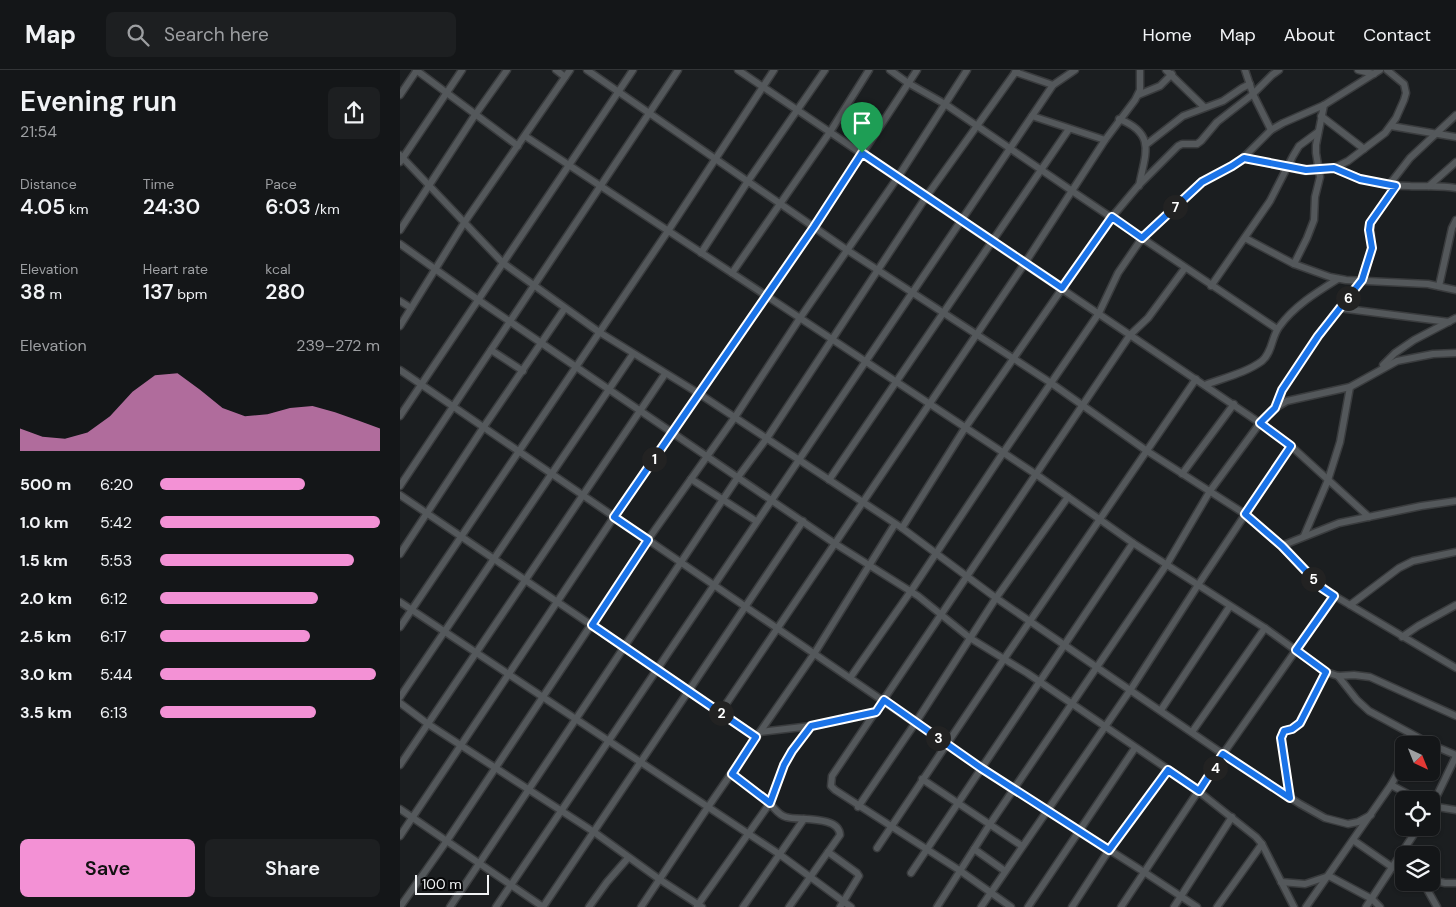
<!DOCTYPE html>
<html lang="en">
<head>
<meta charset="utf-8">
<style>
	body { margin:0; font-family:"DM Sans",sans-serif; background:#1d1f21; color:#f1f3f6; height:100vh; display:flex; flex-direction:column; font-size:19px; white-space:nowrap }
	* { box-sizing:border-box; margin:0 }
	p { font-size:16px; color:#9d9fa2 }
	.icon { flex:none; width:28px; height:28px; fill:none; stroke:currentColor; stroke-width:2; stroke-linecap:round; stroke-linejoin:round }
	.map { position:relative; flex:1; overflow:hidden }
	.drawer { display:flex; flex-direction:column; background:#141618; width:400px }
	.drawer>* { flex:none }
	.needle { width:32px; rotate:137deg }
	.controls { position:absolute; left:995px; top:666px; display:grid; gap:10px }
	.controls a { display:grid; place-items:center; width:45px; height:45px; border-radius:8px; background:#141618; box-shadow:0 1px 4px #0004,0 0 0 1px #333537; font-size:25px }
	.scale { position:absolute; left:15px; bottom:12px; width:74px; box-sizing:border-box; padding-left:5px; border:2px solid #f1f3f5; border-top:0; font-size:14px; line-height:18px; white-space:nowrap; color:#f1f3f5; -webkit-text-stroke:4px #070809; paint-order:stroke }
	.pin { position:absolute; display:grid; place-items:center; width:42px; height:42px; color:#fff; margin:-51px -21px; border-radius:50% 50% 50% 0; rotate:-45deg; box-shadow:0 0 5px #0007 }
	.pin .icon { rotate:45deg }
	.km { position:absolute; width:25px; height:25px; margin:-12px; border-radius:50%; background:#222; color:#fff; font-size:14px; line-height:25px; text-align:center }
	.round { display:grid; place-items:center; flex:none; width:52px; height:52px; border-radius:8px; background:#1d1f21 }
	.headline { display:flex; align-items:center; justify-content:space-between; height:85px; padding:0 20px }
	h1 { font-size:28px; font-weight:600; line-height:38px }
	.figures { display:grid; grid-template-columns:repeat(3,1fr); gap:8px; height:85px; padding:5px 20px }
	.figures div { display:grid; align-content:center }
	.figures b { font-size:21px; font-weight:600 }
	.figures small { font-size:14px; font-weight:400 }
	.figures p { font-size:14px }
	.chart { height:140px; padding:10px 20px }
	.chart p { display:flex; justify-content:space-between }
	.chart svg { width:100%; height:90px; margin-top:5px; fill:#f391d5; opacity:.7 }
	.cta { display:flex; gap:10px; margin-top:auto; padding:10px 20px }
	.cta a { flex:1; height:58px; border-radius:8px; background:#f391d5; color:#111; font-size:20px; font-weight:600; line-height:58px; text-align:center }
	.cta a+a { background:#1d1f21; color:#f1f3f6 }
	ul { padding:0 20px; list-style:none; font-size:16px }
	li { display:grid; grid-template-columns:80px 60px 1fr; align-items:center; height:38px }
	li i { height:12px; border-radius:6px; background:#f391d5 }
	header { display:flex; align-items:center; gap:30px; box-sizing:border-box; height:70px; padding:0 25px; background:#141618; border-bottom:1px solid #333537 }
	header strong { font-size:24px }
	nav { display:flex; gap:28px; margin-inline-start:auto; font-size:18px }
	.search { width:350px; height:45px; background:#1d1f21; display:flex; align-items:center; gap:12px; box-sizing:border-box; padding:0 18px; border-radius:8px; color:#9d9fa2; font-size:19px }
	main { display:flex; flex:1; min-height:0 }
	.map>svg:first-child { display:block }
	.lines { fill:none; stroke-linecap:round; stroke-linejoin:round }
	.minor-casing { stroke:#3a3c3e; stroke-width:9 }
	.minor { stroke:#54585b; stroke-width:6 }
	.route-casing { stroke:#fff; stroke-width:10 }
	.route { stroke:#1a73e8; stroke-width:6 }
</style>
</head>
<body>
<header>
<strong>Map</strong>
<div class="search"><svg class="icon" aria-label="search" viewBox="0 0 24 24"><circle cx="10" cy="10" r="6"/><path d="M15 15l6 6"/></svg>Search here</div>
<nav><a>Home</a><a>Map</a><a>About</a><a>Contact</a></nav>
</header>
<main>
<section class="drawer">
<div class="headline"><div><h1>Evening run</h1><p>21:54</p></div><a class="round"><svg class="icon" aria-label="share" viewBox="0 0 24 24"><path d="M12 15V3M7 8l5-5 5 5M5 13v7h14v-7"/></svg></a></div>
<div class="figures">
<div><p>Distance</p><b>4.05<small> km</small></b></div>
<div><p>Time</p><b>24:30</b></div>
<div><p>Pace</p><b>6:03<small> /km</small></b></div>
</div>
<div class="figures">
<div><p>Elevation</p><b>38<small> m</small></b></div>
<div><p>Heart rate</p><b>137<small> bpm</small></b></div>
<div><p>kcal</p><b>280</b></div>
</div>
<div class="chart"><p><span>Elevation</span>239–272 m</p>
<svg viewBox="0 0 160 44" preserveAspectRatio="none"><path d="M0 44V33L10 37L20 38L30 35L40 27L50 15L60 7L70 6L80 14L90 23L100 27L110 26L120 23L130 22L140 25L150 29L160 33V44z"/></svg>
</div>
<ul>
<li><b>500 m</b>6:20<i style="width:66%"></i></li>
<li><b>1.0 km</b>5:42<i style="width:100%"></i></li>
<li><b>1.5 km</b>5:53<i style="width:88%"></i></li>
<li><b>2.0 km</b>6:12<i style="width:72%"></i></li>
<li><b>2.5 km</b>6:17<i style="width:68%"></i></li>
<li><b>3.0 km</b>5:44<i style="width:98%"></i></li>
<li><b>3.5 km</b>6:13<i style="width:71%"></i></li>
</ul>
<div class="cta"><a>Save</a><a>Share</a></div>
</section>
<div class="map">
<svg width="1056" height="837" viewBox="0 0 1056 837">
	<rect width="100%" height="100%" fill="#1b1e20"/>
	<g class="lines">
		<defs>
			<g id="minor">
				<path d="M16,0L118,76"/>
				<path d="M156,0L165,7"/>
				<path d="M187,0L447,180L651,313L747,381L845,444L881,476L928,522L1056,598"/>
				<path d="M338,0L860,353L891,376L969,447"/>
				<path d="M490,0L508,13L545,34L678,125L877,259"/>
				<path d="M766,0L804,37"/>
				<path d="M845,0L853,24L871,60"/>
				<path d="M958,0L974,4"/>
				<path d="M615,2L653,15"/>
				<path d="M0,25L17,0"/>
				<path d="M738,25L760,16L772,4"/>
				<path d="M632,46L705,70"/>
				<path d="M921,46L964,79"/>
				<path d="M719,49C757,64 745,84 739,116"/>
				<path d="M991,56L1056,67"/>
				<path d="M125,66L637,405L733,473L865,558L926,602L938,606L954,605L970,607L1056,646"/>
				<path d="M747,74L783,46L823,31L842,18L850,14"/>
				<path d="M0,85L103,193L199,262L298,323L502,458L596,528L823,684L900,734L925,748L948,754L958,752L971,745"/>
				<path d="M844,88L906,101L934,98L948,91L985,63L996,48L1004,30L1006,23L1004,14L987,0"/>
				<path d="M0,92L62,0"/>
				<path d="M934,98C957,109 983,116 1009,116C1025,117 1040,115 1056,118"/>
				<path d="M989,115L1010,88L1056,45"/>
				<path d="M1029,116L1056,92"/>
				<path d="M0,160L75,45L107,0"/>
				<path d="M845,168L894,194L930,207L946,210L1028,214L1056,220"/>
				<path d="M0,174L77,229L239,340L434,473L518,526L570,568L627,603L788,713L856,767L862,774L894,837"/>
				<path d="M301,183L348,111L425,0"/>
				<path d="M894,194L907,168L914,150L915,127L920,107L916,83V75L924,35"/>
				<path d="M332,203L430,62L469,0"/>
				<path d="M811,216L870,131L893,86L899,76L918,62"/>
				<path d="M1039,216L1052,158L1056,150"/>
				<path d="M0,231L11,238"/>
				<path d="M939,238L1049,252"/>
				<path d="M0,256L64,153L170,0"/>
				<path d="M91,280L123,301"/>
				<path d="M983,295L995,283L1014,270L1056,248"/>
				<path d="M0,300L581,698L744,802L797,837"/>
				<path d="M805,315C823,308 846,303 862,291C873,281 871,268 879,257C894,236 917,222 938,209"/>
				<path d="M875,338L882,320L918,266L962,210L972,178L970,153L997,115"/>
				<path d="M0,346L233,0"/>
				<path d="M782,404L834,334"/>
				<path d="M291,409L356,451"/>
				<path d="M429,410L669,59"/>
				<path d="M0,416L278,0"/>
				<path d="M0,425L356,667"/>
				<path d="M502,458L565,358L712,147L738,116L778,76L782,74H797L801,71L817,52L853,24L872,5L879,0"/>
				<path d="M904,466L928,410L940,372L950,317"/>
				<path d="M881,476L939,453L1021,436L1056,431"/>
				<path d="M0,484L83,358L165,238"/>
				<path d="M0,532L308,737L241,837"/>
				<path d="M950,535L999,498L1013,491L1056,482"/>
				<path d="M0,557L268,161L374,0"/>
				<path d="M1002,567L1018,556L1056,535"/>
				<path d="M938,606L957,630L969,641L1032,675L1056,685"/>
				<path d="M450,608L511,521L603,383L699,243L718,203L742,168L802,112L839,92L871,60L883,53L924,35L980,0"/>
				<path d="M0,627L233,284"/>
				<path d="M0,633L28,654L194,762L259,809L302,837"/>
				<path d="M761,640L830,536"/>
				<path d="M320,643L625,193L705,70L735,30L740,20V0"/>
				<path d="M360,662L411,656L476,642"/>
				<path d="M792,662L865,558"/>
				<path d="M0,695L265,304"/>
				<path d="M331,704C344,713 357,722 368,732C374,737 378,745 386,747C398,751 439,745 440,765L389,837"/>
				<path d="M522,709L622,776"/>
				<path d="M991,715L1019,730"/>
				<path d="M890,728L881,668L884,661L893,659L900,653L926,602"/>
				<path d="M1031,736L1056,740"/>
				<path d="M458,737L516,652L596,528L668,427"/>
				<path d="M1031,738L1056,686"/>
				<path d="M0,739L143,837"/>
				<path d="M0,766L214,447L414,157L517,0"/>
				<path d="M953,770L992,797L1004,801"/>
				<path d="M477,778L604,589L796,309"/>
				<path d="M574,779L605,801"/>
				<path d="M428,782L457,803L459,806L440,837"/>
				<path d="M511,803L733,473"/>
				<path d="M1031,810L1045,813H1056"/>
				<path d="M881,812L905,814L929,806L972,829L980,837"/>
				<path d="M1023,812L1037,837"/>
				<path d="M297,836L370,733L384,695L392,681L411,656"/>
				<path d="M0,837L46,772L247,471L335,347L400,248L498,107L567,0"/>
				<path d="M50,837L338,407L367,368L526,127L617,0"/>
				<path d="M96,837L653,15L675,0"/>
				<path d="M143,837L403,451"/>
				<path d="M189,837L207,812L228,788"/>
				<path d="M343,837L404,749"/>
				<path d="M451,837L379,784L308,737L414,584L495,454"/>
				<path d="M537,837L590,754L767,494L810,421L860,353L875,338L887,331L950,317L997,291L1033,284L1056,283"/>
				<path d="M581,837L731,619L798,515L891,376"/>
				<path d="M611,837L559,800L435,720L431,716L432,706L730,265L748,248L785,198"/>
				<path d="M628,837L735,678"/>
				<path d="M672,837L709,780L768,700"/>
				<path d="M721,837L823,684L934,526"/>
				<path d="M774,837L832,747"/>
				<path d="M817,837L862,774"/>
				<path d="M906,837L991,715L1004,692"/>
				<path d="M966,837L1018,758"/>
			</g>
		</defs>
		<use href="#minor" class="minor-casing"/>
		<use href="#minor" class="minor"/>
	</g>
	<g class="lines">
		<defs>
			<path id="route" d="M462,83L662,218L712,147L742,168L802,112L832,96L844,88L906,100L934,98L960,109L996,116L970,153L969,160L972,178L962,210L918,266L882,320L875,338L860,353L891,376L845,444L882,476L922,518L934,526L896,580L926,602L900,653L892,659L884,661L881,668L890,728L823,684L799,721L768,700L709,780L581,698L484,630L476,642L411,656L392,681L384,695L370,733L332,704L356,667L192,555L248,470L214,447L414,157Z"/>
		</defs>
		<use href="#route" class="route-casing"/>
		<use href="#route" class="route"/>
	</g>
</svg>
<div class="controls">
<a><svg class="needle" viewBox="-14 -14 28 28"><path d="M0-13l5 13h-10z" fill="#e53935"/><path d="M0 13l5-13h-10z" fill="#9d9fa2"/></svg></a>
<a><svg class="icon" aria-label="locate" viewBox="0 0 24 24"><circle cx="12" cy="12" r="6"/><path d="M12 2v4M12 18v4M2 12h4M18 12h4"/></svg></a>
<a><svg class="icon" aria-label="layers" viewBox="0 0 24 24"><path d="M12 4l9 5-9 5-9-5zM3 14l9 5 9-5"/></svg></a>
</div>
<div class="scale">100 m</div>
<div class="pin" style="left:462px;top:83px;background:#1e9e55"><svg class="icon" aria-label="arrive" viewBox="0 0 24 24"><path d="M6 21V4h12l-3 4 3 4H6"/></svg></div>
<b class="km" style="left:254px;top:389px">1</b>
<b class="km" style="left:321px;top:643px">2</b>
<b class="km" style="left:538px;top:668px">3</b>
<b class="km" style="left:815px;top:698px">4</b>
<b class="km" style="left:913px;top:509px">5</b>
<b class="km" style="left:948px;top:228px">6</b>
<b class="km" style="left:775px;top:137px">7</b>
</div>
</main>
</body>
</html>
